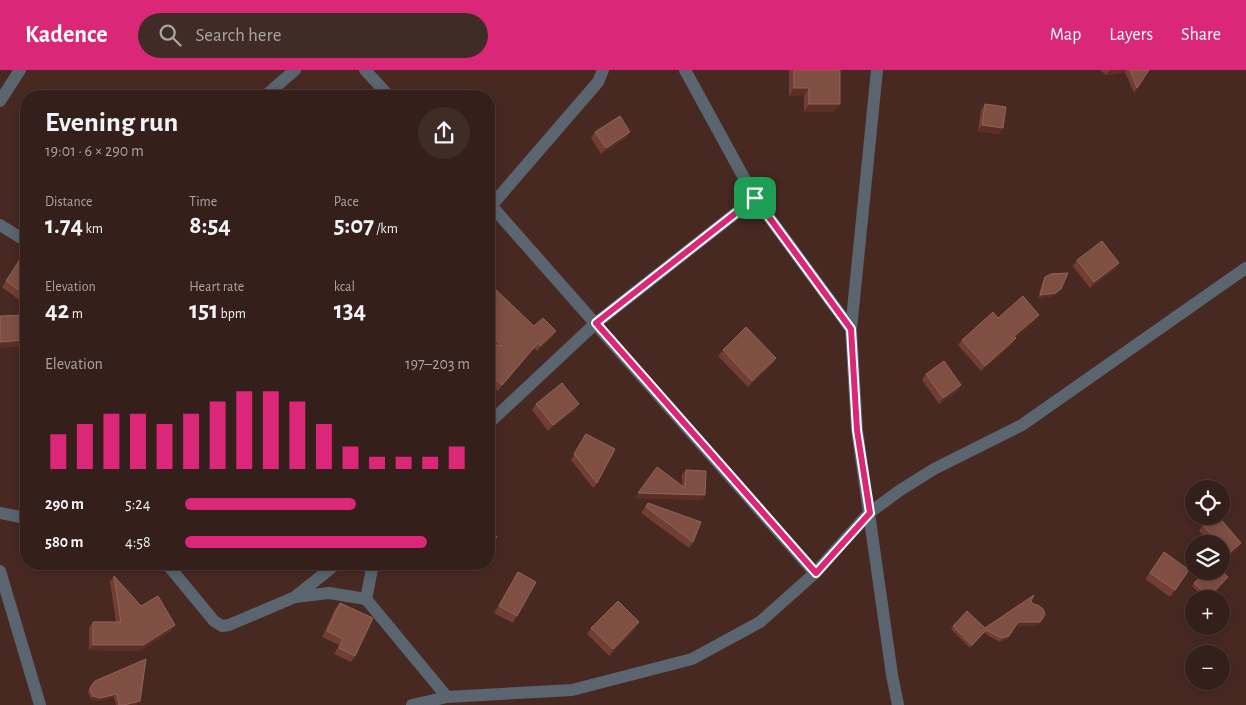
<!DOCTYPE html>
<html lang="en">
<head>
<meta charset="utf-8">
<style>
	body { margin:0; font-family:"Alegreya Sans",sans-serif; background:#402c27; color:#f1f3f6; height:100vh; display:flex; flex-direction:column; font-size:19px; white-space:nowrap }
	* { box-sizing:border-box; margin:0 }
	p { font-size:16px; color:#aaa2a2 }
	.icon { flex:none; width:28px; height:28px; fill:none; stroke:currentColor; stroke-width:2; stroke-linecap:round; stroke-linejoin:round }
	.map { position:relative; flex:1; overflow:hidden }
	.details { position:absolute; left:20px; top:20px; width:475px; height:480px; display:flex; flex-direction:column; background:#351f1a; border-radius:20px; box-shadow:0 2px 12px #0003,0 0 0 1px #4f3d39 }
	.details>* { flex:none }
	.fabs { position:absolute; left:1185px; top:410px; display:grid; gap:10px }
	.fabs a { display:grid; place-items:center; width:45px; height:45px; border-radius:50%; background:#351f1a; box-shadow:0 2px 12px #0003,0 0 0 1px #4f3d39; font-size:25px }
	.pin { position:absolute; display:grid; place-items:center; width:42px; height:42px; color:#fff; margin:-21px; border-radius:10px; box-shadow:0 2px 8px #0006 }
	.round { display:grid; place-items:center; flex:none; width:52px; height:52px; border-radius:26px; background:#402c27 }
	.headline { display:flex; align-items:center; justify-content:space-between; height:85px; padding:0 25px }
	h1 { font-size:28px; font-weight:600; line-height:38px }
	.metrics { display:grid; grid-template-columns:repeat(3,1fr); gap:8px; height:85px; padding:5px 25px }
	.metrics div { display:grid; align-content:center }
	.metrics b { font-size:25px; font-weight:600 }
	.metrics small { font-size:14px; font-weight:400 }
	.metrics p { font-size:14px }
	.chart { height:140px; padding:10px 25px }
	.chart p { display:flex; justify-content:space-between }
	.chart svg { width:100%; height:90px; margin-top:5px; stroke:#db2777; stroke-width:6 }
	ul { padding:0 25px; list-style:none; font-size:16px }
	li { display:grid; grid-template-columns:80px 60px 1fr; align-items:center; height:38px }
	li i { height:12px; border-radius:6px; background:#db2777 }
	header { display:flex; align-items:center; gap:30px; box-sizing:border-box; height:70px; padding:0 25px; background:#db2777; color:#fff }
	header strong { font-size:24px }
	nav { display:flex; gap:28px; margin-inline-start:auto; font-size:18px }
	.search { width:350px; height:45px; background:#402c27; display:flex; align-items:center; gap:12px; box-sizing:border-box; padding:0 18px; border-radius:28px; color:#aaa2a2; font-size:19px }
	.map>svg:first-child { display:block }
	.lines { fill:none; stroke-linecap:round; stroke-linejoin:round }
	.minor { stroke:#5b6570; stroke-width:12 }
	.wall { fill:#723e33 }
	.shaded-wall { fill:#5b2f25 }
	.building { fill:#7f4f44; stroke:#8f645a }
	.route-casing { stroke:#fff; stroke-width:10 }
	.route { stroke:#db2777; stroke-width:6 }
</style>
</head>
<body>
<header>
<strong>Kadence</strong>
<div class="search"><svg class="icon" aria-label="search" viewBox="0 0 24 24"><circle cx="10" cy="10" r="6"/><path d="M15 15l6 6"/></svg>Search here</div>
<nav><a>Map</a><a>Layers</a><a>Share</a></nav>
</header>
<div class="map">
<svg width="1246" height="635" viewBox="0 0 1246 635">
	<rect width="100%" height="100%" fill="#472922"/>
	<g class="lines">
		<g class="minor">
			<path d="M365,0L389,26"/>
			<path d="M685,0L755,128L851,259"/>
			<path d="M877,0L851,259L857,360L869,443L892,605L898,635"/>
			<path d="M265,26L295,0"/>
			<path d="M0,31L20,0"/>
			<path d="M489,133L815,503"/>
			<path d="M491,136L598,12L603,0"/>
			<path d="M0,155L26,171"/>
			<path d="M489,353L596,253L755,128"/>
			<path d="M0,443L26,448"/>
			<path d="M167,494L214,551L222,556L229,555L295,527L329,523L366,529"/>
			<path d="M373,494L366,529L447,627"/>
			<path d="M0,501L40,635"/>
			<path d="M295,527L336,494"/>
			<path d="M412,635L447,627L572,620L692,589L760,552L815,503L869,443L899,421L934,399L1022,355L1246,198"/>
		</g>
	</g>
	<g class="wall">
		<path d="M789,0H840L834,42H804V26H789Z"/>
		<path d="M1100,0H1149L1134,23L1125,2L1110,5H1106Z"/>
		<path d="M985,34L1003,58L999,64L978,61L981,40Z"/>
		<path d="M595,62L626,68L601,84L591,68Z"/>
		<path d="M26,180V235L2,217Z"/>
		<path d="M1077,190L1115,199L1090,218L1073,196Z"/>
		<path d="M1045,207L1058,222L1053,226L1038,228L1043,211Z"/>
		<path d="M489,221L534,256L552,267L537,281L534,278L498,321L489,313V274L491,275L489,273Z"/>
		<path d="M998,248L1035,250L1016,267L1012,274L981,301L958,275L962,270Z"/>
		<path d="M723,280L776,288L772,294L748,317L718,286Z"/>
		<path d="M926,304L961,315L957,321L939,334L922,310Z"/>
		<path d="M536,334L575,340L548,361L532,340Z"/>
		<path d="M586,364L597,413L593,418L571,390Z"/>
		<path d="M686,400L705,425L702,430L634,428L682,416V405Z"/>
		<path d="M648,433L693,472L689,478L641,443Z"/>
		<path d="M1203,455L1241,473L1237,479L1224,490L1221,487V474H1210L1199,461Z"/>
		<path d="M1164,482L1189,500L1170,527L1145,509Z"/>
		<path d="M460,494H468L464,498Z"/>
		<path d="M518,502L517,546L513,553L494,543L514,508Z"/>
		<path d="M114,506L141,536L171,561L139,581L89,580V558L93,552H116L110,511Z"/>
		<path d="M1228,507L1208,529H1205L1192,516L1194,513Z"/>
		<path d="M1031,531L1043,548L1038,555L1016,556L1007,569L1000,572L984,563L970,578L951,559L953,556L985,558Z"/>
		<path d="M340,533L355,586L351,592L334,584L339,575L322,567L335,539Z"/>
		<path d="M591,558L635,559L609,586L587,564Z"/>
		<path d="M95,611L138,634L134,635H116L114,627L98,631L91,629L88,622L89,619Z"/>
	</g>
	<g class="shaded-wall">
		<path d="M1110,0H1126L1125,2L1110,5H1106Z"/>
		<path d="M794,18H809L804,26H789Z"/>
		<path d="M809,34H840L834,42H804Z"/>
		<path d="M982,55L1003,58L999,64L978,61Z"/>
		<path d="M630,62L626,68L601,84L606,78Z"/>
		<path d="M1119,193L1115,199L1090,218L1094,212Z"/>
		<path d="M1061,219L1056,224L1053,226L1038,228L1040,225Z"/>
		<path d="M1039,245L1035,250L1011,272L1014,266Z"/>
		<path d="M556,261L552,267L537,281L540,276Z"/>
		<path d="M1016,268L1012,274L981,301L985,296Z"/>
		<path d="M26,270V276L0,278V272Z"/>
		<path d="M538,273L534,278L498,321L502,315Z"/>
		<path d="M776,288L772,294L748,317L752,311Z"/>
		<path d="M961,315L957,321L939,334L943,328Z"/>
		<path d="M579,334L575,340L548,361L553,355Z"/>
		<path d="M638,423L705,425L702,430L634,428Z"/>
		<path d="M497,467L492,473L489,476V474Z"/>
		<path d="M1241,473L1237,479L1224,490L1228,484Z"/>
		<path d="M639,552L635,559L609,586L613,579Z"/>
		<path d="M1018,552H1040L1038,555L1016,556Z"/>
		<path d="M175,555L171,561L139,581L89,580L93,575Z"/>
		<path d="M1009,566L1007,569L1000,572L1002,568Z"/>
		<path d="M117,624L114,627L98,631L91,629L93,626Z"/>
		<path d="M140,631L138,634L134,635H124Z"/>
	</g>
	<g class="building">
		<path d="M794,0H840V34H809V18H794Z"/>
		<path d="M1130,0H1149L1137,18Z"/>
		<path d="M985,34L1006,37L1003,58L982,55Z"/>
		<path d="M620,46L630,62L606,78L595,62Z"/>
		<path d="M1102,171L1119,193L1094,212L1077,190Z"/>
		<path d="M26,180V225L6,211Z"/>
		<path d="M1068,203L1061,219L1058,221L1056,223L1040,225L1045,207L1051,204Z"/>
		<path d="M493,217L534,256L543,248L556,261L540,276L538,273L502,315L489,304V274L502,276L489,263V221Z"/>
		<path d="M1023,226L1039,245L1014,266L1016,268L985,296L962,270L993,242L998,248Z"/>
		<path d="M26,245V270L0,272V246Z"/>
		<path d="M746,257L776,288L752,311L723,280Z"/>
		<path d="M944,291L961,315L943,328L926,304Z"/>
		<path d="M562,313L579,334L553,355L536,334Z"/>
		<path d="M586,364L615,379L597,413L574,384Z"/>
		<path d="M657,397L685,418L686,400L706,401L705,425L638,423Z"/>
		<path d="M648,433L701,452L693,472L646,437Z"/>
		<path d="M1214,446H1218L1241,473L1228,484L1221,476V474H1219L1203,455Z"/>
		<path d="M489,458L497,467L489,474Z"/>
		<path d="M1164,482L1189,500L1175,520L1150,503Z"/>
		<path d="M1221,500L1228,507L1209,527L1194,513L1206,501H1221Z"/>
		<path d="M518,502L536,512L517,546L499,536Z"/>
		<path d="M114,506L141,536L158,526L175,555L143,575H93V552H121Z"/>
		<path d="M1034,525L1031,531L1033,534L1038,535L1043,539L1045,544L1043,548L1040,552H1018L1009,566L1002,568L986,560L972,575L953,556L967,541L985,558Z"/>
		<path d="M618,531L639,552L613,579L591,558Z"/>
		<path d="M340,533L373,548L355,586L339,578L343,569L327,561Z"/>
		<path d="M146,589L140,631L124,635H119L117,624L100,628L93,626L90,619L91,616L95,611Z"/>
	</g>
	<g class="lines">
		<defs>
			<path id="route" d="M755,128L851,259L857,360L870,443L816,503L596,253Z"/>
		</defs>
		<use href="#route" class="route-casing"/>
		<use href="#route" class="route"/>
	</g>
</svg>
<div class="fabs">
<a><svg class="icon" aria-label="locate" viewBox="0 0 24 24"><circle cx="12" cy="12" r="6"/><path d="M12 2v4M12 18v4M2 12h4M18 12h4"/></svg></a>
<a><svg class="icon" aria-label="layers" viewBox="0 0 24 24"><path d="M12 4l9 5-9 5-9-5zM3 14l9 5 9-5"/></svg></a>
<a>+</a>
<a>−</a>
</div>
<div class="pin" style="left:755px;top:128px;background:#1e9e55"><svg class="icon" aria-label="arrive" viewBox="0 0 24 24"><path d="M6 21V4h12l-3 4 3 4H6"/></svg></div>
<section class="details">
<div class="headline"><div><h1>Evening run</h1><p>19:01 · 6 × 290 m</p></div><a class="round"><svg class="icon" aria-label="share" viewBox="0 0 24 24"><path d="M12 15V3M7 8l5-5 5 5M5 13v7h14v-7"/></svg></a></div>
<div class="metrics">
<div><p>Distance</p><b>1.74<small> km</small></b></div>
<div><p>Time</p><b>8:54</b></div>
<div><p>Pace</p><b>5:07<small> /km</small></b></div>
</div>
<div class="metrics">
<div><p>Elevation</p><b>42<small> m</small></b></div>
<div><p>Heart rate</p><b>151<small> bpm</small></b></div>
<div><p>kcal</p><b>134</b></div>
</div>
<div class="chart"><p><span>Elevation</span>197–203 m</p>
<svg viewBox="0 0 160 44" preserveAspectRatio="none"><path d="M5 44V27M15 44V22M25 44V17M35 44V17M45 44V22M55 44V17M65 44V11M75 44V6M85 44V6M95 44V11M105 44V22M115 44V33M125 44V38M135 44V38M145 44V38M155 44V33"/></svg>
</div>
<ul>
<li><b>290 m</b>5:24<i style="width:60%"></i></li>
<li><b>580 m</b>4:58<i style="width:85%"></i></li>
</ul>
</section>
</div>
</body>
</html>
